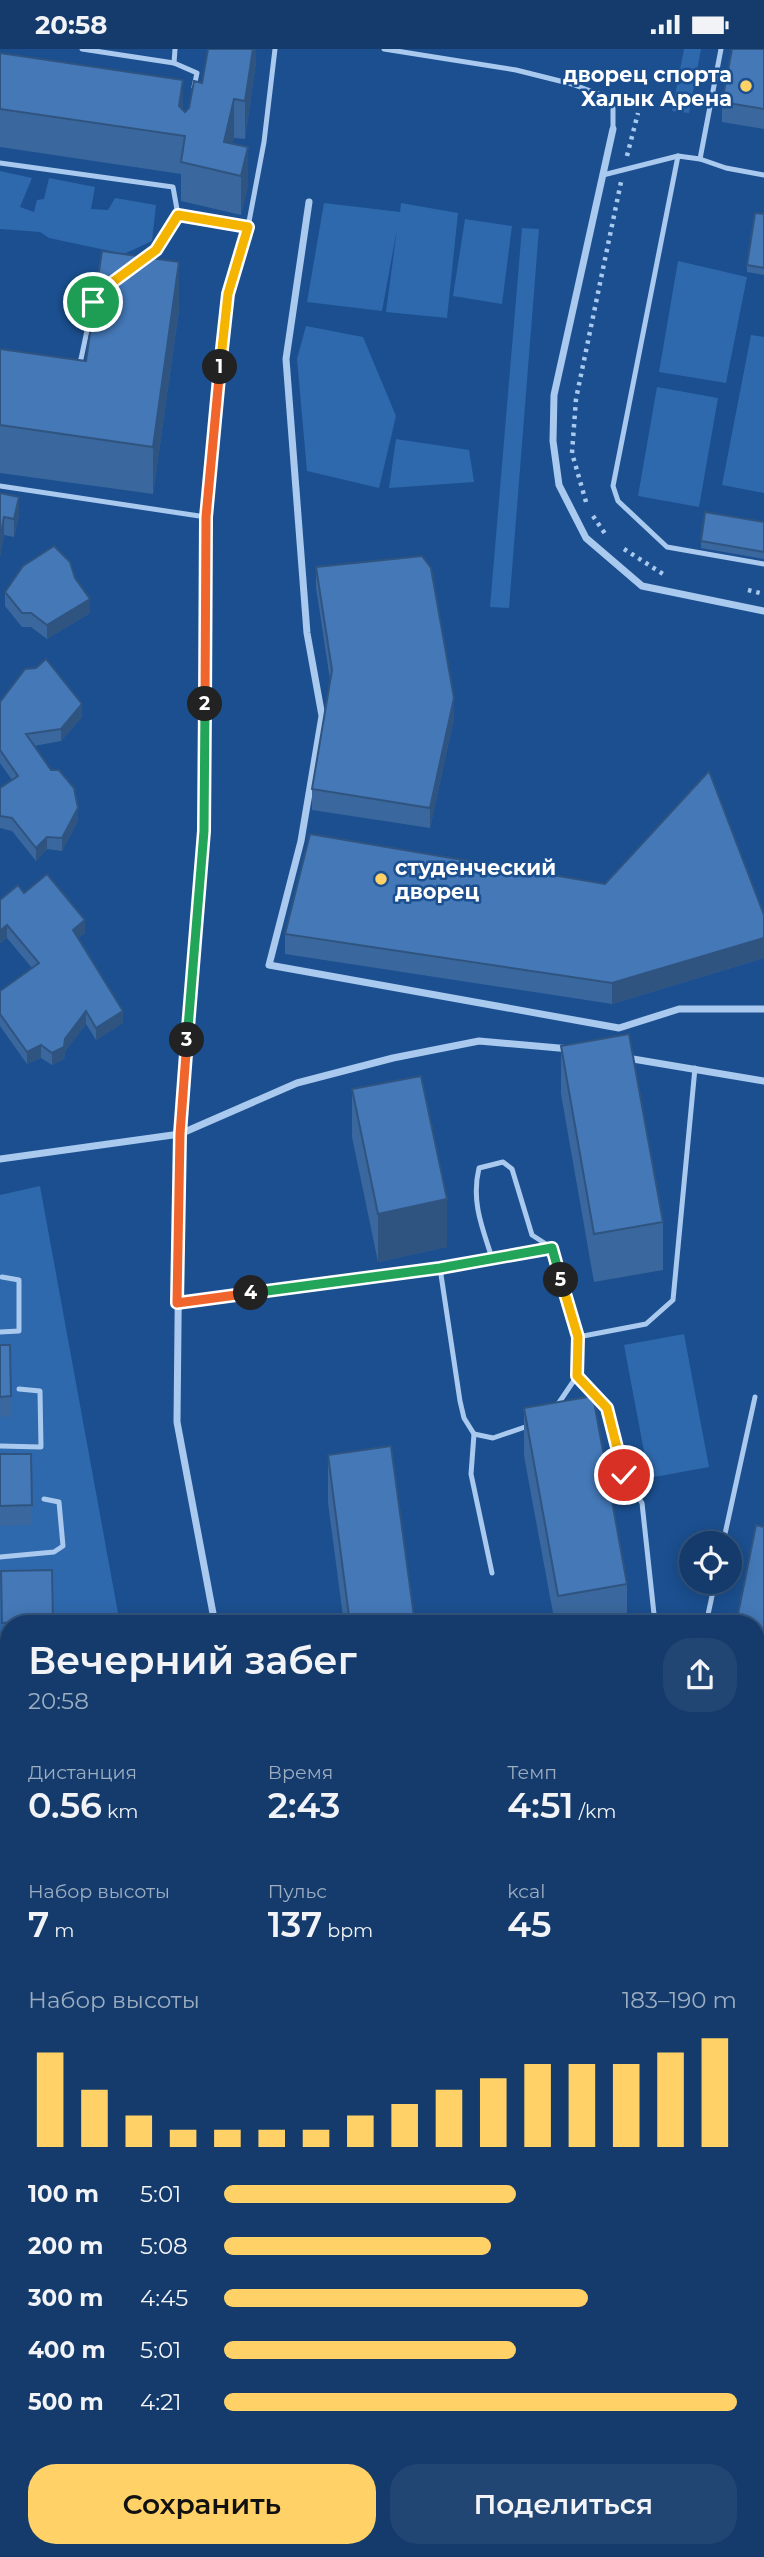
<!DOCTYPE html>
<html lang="ru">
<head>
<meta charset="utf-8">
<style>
	body { margin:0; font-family:Montserrat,sans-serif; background:#214673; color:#f1f3f6; height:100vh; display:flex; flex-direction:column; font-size:26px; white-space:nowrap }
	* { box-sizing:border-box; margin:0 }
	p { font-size:23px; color:#9dadc1 }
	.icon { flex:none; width:38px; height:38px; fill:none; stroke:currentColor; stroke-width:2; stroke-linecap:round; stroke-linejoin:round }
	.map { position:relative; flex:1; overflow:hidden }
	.details { position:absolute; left:0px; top:1566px; width:765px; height:943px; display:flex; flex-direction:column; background:#143b6b; border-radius:28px 28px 0 0; box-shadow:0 4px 18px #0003,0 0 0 2px #33557e }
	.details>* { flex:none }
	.controls { position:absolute; left:679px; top:1482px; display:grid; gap:14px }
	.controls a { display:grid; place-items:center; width:63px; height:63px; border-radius:50%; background:#143b6b; box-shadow:0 4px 18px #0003,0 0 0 2px #33557e; font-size:35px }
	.pin { position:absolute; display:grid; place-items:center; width:60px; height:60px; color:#fff; margin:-30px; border:4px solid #fff; border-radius:50%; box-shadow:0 2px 7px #0007 }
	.km { position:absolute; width:35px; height:35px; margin:-18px; border-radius:50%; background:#222; color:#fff; font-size:19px; line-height:35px; text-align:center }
	.round { display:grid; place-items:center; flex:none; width:74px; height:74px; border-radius:28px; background:#214673 }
	.head { display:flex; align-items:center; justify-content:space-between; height:119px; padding:0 28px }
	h1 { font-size:38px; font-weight:600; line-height:52px }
	.figures { display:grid; grid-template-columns:repeat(3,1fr); gap:10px; height:119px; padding:7px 28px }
	.figures div { display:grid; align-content:center }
	.figures b { font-size:35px; font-weight:600 }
	.figures small { font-size:19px; font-weight:400 }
	.figures p { font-size:19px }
	.chart { height:196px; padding:14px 28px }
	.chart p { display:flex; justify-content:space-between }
	.chart svg { width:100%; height:126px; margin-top:7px; stroke:#ffd166; stroke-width:6 }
	.action { display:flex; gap:14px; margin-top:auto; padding:14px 28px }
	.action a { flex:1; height:80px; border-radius:28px; background:#ffd166; color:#111; font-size:28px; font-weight:600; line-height:80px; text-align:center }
	.action a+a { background:#214673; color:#f1f3f6 }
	ul { padding:0 28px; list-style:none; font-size:23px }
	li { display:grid; grid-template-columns:112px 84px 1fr; align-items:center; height:52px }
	li i { height:18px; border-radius:9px; background:#ffd166 }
	.status { display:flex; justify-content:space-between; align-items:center; height:49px; padding:0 35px; background:#143b6b; direction:ltr }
	.status svg { height:19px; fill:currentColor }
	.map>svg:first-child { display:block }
	.green { fill:#2e69ad }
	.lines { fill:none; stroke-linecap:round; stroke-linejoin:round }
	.path { stroke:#a9c9ee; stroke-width:4.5; stroke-dasharray:3.5 5; stroke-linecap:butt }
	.lane { stroke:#a9c9ee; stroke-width:5 }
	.street { stroke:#a9c9ee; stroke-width:7 }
	.secondary { stroke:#d6e6fa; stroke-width:14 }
	.wall { fill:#3a679d }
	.shaded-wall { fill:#305480 }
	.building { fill:#4478b7; stroke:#305480; stroke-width:2 }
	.split-1-casing { stroke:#fff; stroke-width:14 }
	.split-2-casing { stroke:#fff; stroke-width:14 }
	.split-3-casing { stroke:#fff; stroke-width:14 }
	.split-4-casing { stroke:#fff; stroke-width:14 }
	.split-5-casing { stroke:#fff; stroke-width:14 }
	.split-6-casing { stroke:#fff; stroke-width:14 }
	.split-1 { stroke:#f5b400; stroke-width:9 }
	.split-2 { stroke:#f0652b; stroke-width:9 }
	.split-3 { stroke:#22a559; stroke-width:9 }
	.split-4 { stroke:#f0652b; stroke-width:9 }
	.split-5 { stroke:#22a559; stroke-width:9 }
	.split-6 { stroke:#f5b400; stroke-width:9 }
	.poi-dot { fill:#ffd166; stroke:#1b4f8f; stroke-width:2.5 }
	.labels { text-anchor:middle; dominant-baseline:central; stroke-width:5; stroke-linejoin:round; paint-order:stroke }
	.poi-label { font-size:21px; font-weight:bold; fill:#fff; stroke:#1b4f8f; text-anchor:end }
</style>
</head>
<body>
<div class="status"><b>20:58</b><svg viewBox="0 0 49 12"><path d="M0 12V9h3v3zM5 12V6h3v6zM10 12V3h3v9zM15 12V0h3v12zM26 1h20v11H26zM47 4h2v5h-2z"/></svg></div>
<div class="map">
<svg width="764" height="2508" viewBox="0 0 764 2508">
	<rect width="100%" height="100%" fill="#1b4f8f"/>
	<g class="green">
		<path d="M684,0H701L689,64L672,62Z"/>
		<path d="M0,122L32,129L20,158L34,163L37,151L44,150L49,129L95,138L91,160L108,161L115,149L156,156L152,192L124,205L49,189L40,183L0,180Z"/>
		<path d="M324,154L400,163L401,154L458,164L447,269L386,263L397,180L382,262L307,253Z"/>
		<path d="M465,170L512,177L502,255L453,247Z"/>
		<path d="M522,179L539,180L509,559L490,558Z"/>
		<path d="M678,212L747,228L726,334L659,323Z"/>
		<path d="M306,277L363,288L396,367L379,439L307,422L297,310Z"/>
		<path d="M751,286L764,288V444L722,436Z"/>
		<path d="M657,338L718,349L699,458L638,447Z"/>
		<path d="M396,390L469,401L474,433L389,439Z"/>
		<path d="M40,1137L120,1575H9V1628L0,1630V1146Z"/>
		<path d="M684,1285L709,1418L649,1429L624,1296Z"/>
	</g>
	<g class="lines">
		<g class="path">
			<path d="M627,107L638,64"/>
			<path d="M586,453L572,404L576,350L621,133"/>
			<path d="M593,467L606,486"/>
			<path d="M624,500L663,525"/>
			<path d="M748,541L764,545"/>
		</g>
		<g class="lane">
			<path d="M82,0L174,14L197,24L194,38"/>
			<path d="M384,0L516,21L572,35L609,49L613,59V80"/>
			<path d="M721,0L700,110L726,119L764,126"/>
			<path d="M174,14L175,0"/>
			<path d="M700,110L678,107L613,437L618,452L667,498L764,515"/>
			<path d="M0,114L173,138L178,166L156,201L141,212"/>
			<path d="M603,126L678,107"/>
			<path d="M178,166L248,178"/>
			<path d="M76,316L81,310L93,253L98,246"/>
			<path d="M0,437L206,468"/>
			<path d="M180,1085L204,782L206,468L227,245L248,178L264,93L275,0"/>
			<path d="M492,1209C482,1178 471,1152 479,1119L503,1113L512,1120L532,1186L552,1199L578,1288L577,1327L556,1358"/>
			<path d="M440,1219L460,1352L464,1369L474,1385L471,1425L492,1524"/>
			<path d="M177,1254L440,1219L552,1199"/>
			<path d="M0,1283L19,1282V1231L2,1228"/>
			<path d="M578,1288L646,1275L673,1251L695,1019"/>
			<path d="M577,1327L607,1358L624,1426L642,1454L654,1565"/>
			<path d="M474,1385L493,1389L531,1376"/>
			<path d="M0,1397L41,1398L40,1342L19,1340"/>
			<path d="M723,1494L755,1348"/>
			<path d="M0,1508L54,1503L63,1497L59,1453L44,1450"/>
			<path d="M706,1575L715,1533"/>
			<path d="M756,1681L764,1684"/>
			<path d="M756,1718L764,1720"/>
			<path d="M0,1732L9,1729"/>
			<path d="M756,1765L764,1769"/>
			<path d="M0,1901L9,1899"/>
			<path d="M756,2285L764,2290"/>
			<path d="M175,2501L178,2508"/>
			<path d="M429,2508L444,2501"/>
		</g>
		<g class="street">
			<path d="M613,80L554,346L553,392L559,436L586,489L642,537L764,562"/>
			<path d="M309,153L286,310L307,584L322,667L301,792L269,916L619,979L679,960H764"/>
			<path d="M627,1009L764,1032"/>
			<path d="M180,1085L177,1373L215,1575"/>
			<path d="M0,1110L180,1085L297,1034L393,1009L479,992L570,1000"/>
		</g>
		<g class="secondary">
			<path d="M0,1996L9,1994"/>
			<path d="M756,2052L764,2056"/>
		</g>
	</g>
	<g class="wall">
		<path d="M256,0V13L245,90L234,89L232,95L248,137L241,166L181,152V125L0,98V4L185,63L189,59L202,34Z"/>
		<path d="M764,0V80L722,73V53Z"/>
		<path d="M764,165V226L747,223V216Z"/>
		<path d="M179,261L153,445L0,424V300L86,312Z"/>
		<path d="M0,444L19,466L14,488L4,486L0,508Z"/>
		<path d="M764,473V510L701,499V492Z"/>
		<path d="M316,518L454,669L430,779L312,761V740L330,631L316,538Z"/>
		<path d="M75,529L90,564L47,590L31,578H22L5,557V543Z"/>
		<path d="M0,653L82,668L61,692L34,697L78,772L62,802L47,800L36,812L12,782L0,779V739L12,731L0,714Z"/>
		<path d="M24,844L85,884L78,889L123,974L96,991L86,975L65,1002L64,1010L52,1016L41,1009L27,1015L0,977V942L32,919L7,889L0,894V851Z"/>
		<path d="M764,866V909L612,955L285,905V885Z"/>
		<path d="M561,997L663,1173V1221L594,1233L561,1045Z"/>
		<path d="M352,1040L447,1198L378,1213L352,1088Z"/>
		<path d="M0,1296H10L11,1367L0,1368Z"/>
		<path d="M524,1359L627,1535V1575H555L524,1407Z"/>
		<path d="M0,1405H31L32,1476L0,1477Z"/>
		<path d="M328,1406L415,1575H344L328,1454Z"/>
		<path d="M764,1478V1650L756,1649V1575Z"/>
		<path d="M52,1521L53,1575H9V1594H2L1,1522Z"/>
		<path d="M9,1733V1847L0,1846V1735Z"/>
		<path d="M764,1952V1977L762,1975V1955Z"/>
		<path d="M9,2088V2367L0,2393V2089Z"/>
		<path d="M756,2388L764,2390L758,2445L756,2444Z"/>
		<path d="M258,2501H378L363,2508H277Z"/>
	</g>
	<g class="shaded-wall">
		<path d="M253,0H256V13L245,90V52Z"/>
		<path d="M183,31V69L179,57Z"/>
		<path d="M234,50V89L225,124L224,93Z"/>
		<path d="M248,98V137L241,166V127Z"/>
		<path d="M179,213V261L153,445V398Z"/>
		<path d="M19,448V466L14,488V470Z"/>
		<path d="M4,468V486L0,508V490Z"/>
		<path d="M90,550V564L47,590V576Z"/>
		<path d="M454,649V669L430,779V759Z"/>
		<path d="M82,655V668L61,692V680Z"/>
		<path d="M78,759V772L62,802V789Z"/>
		<path d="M47,788V800L36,812V799Z"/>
		<path d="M85,871V884L73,894V881Z"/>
		<path d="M7,876V889L0,894V882Z"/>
		<path d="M764,889V909L612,955V934Z"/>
		<path d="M86,962V975L65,1002L64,1010L52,1016V1004L65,990Z"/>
		<path d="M123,962V974L96,991V979Z"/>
		<path d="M41,996V1009L27,1015V1003Z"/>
		<path d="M447,1150V1198L378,1213V1165Z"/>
		<path d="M9,2039V2053L0,2055V2041Z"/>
		<path d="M9,2324V2367L0,2393V2350Z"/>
		<path d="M764,2412V2426L758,2445V2431Z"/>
		<path d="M352,2501H378L363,2508H352Z"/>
	</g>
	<g class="building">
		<path d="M208,0H253L245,52L234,50L224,93L248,98L241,127L181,113L185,87L0,60V4L183,31L179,57L185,63L189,59L194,32L202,34Z"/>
		<path d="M732,0H764V60L722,53Z"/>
		<path d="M755,164L764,165V219L747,216Z"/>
		<path d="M102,202L179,213L153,398L0,376V300L86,312Z"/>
		<path d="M0,444L19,448L14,470L4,468L0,490Z"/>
		<path d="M705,463L764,473V503L701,492Z"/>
		<path d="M54,497L70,513L75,529L90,550L47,576L31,564H22L5,543L23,517Z"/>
		<path d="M422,507L431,519L454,649L430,759L312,740L332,621L316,518Z"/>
		<path d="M46,610L82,655L61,680L26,685L51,721H59L74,739L78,759L62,789L47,788L36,799L12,769L0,767V739L18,727L0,701V653L25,620L36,619Z"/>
		<path d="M709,722L764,866V889L612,934L285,885L310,785L605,835Z"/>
		<path d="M47,825L85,871L73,881L123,962L96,979L86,962L65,990L64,998L52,1004L41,996L27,1003L0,965V942L39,914L7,876L0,882V851L18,836L24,844Z"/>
		<path d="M629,985L663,1173L594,1185L561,997Z"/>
		<path d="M421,1027L447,1150L378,1165L352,1040Z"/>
		<path d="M0,1296H10L11,1347L0,1348Z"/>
		<path d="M593,1347L627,1535L558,1547L524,1359Z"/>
		<path d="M391,1397L415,1575H350L328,1406Z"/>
		<path d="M0,1405H31L32,1456L0,1457Z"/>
		<path d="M756,1476L764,1478V1607L756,1606V1575H736Z"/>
		<path d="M52,1521L53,1572L2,1574L1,1522Z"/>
		<path d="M9,1733V1829L0,1827V1735Z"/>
		<path d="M9,2018V2039L0,2041V2020Z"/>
		<path d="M9,2088V2219L8,2221L0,2218V2089Z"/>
		<path d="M9,2233V2324L0,2350V2235Z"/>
		<path d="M756,2388L764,2390V2412L758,2431L756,2430Z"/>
		<path d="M9,2496V2501H72L70,2508H4Z"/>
		<path d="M604,2501H633L656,2508L658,2501H752L764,2504V2508H602Z"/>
	</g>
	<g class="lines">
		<defs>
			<path id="split-1" d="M93,253L102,241L156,201L178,166L248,178L228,245L220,318"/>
			<path id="split-2" d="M205,655L206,468L220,318"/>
			<path id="split-3" d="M187,991L204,782L205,655"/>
			<path id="split-4" d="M187,991L180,1085L177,1254L251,1244"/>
			<path id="split-5" d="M251,1244L440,1219L552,1199L561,1231"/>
			<path id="split-6" d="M561,1231L578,1288L577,1327L607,1359L624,1426"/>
		</defs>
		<use href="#split-1" class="split-1-casing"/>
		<use href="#split-2" class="split-2-casing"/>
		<use href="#split-3" class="split-3-casing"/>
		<use href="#split-4" class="split-4-casing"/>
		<use href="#split-5" class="split-5-casing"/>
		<use href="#split-6" class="split-6-casing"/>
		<use href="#split-1" class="split-1"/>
		<use href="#split-2" class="split-2"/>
		<use href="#split-3" class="split-3"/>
		<use href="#split-4" class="split-4"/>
		<use href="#split-5" class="split-5"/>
		<use href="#split-6" class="split-6"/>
	</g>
	<g class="poi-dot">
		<circle cx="746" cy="37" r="7"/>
		<circle cx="381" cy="830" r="7"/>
	</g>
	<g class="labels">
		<g class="poi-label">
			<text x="732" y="25">дворец спорта<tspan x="732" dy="24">Халык Арена</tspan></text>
			<text x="395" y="818" text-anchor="start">студенческий<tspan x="395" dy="24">дворец</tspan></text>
		</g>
	</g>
</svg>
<div class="controls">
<a><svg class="icon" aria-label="locate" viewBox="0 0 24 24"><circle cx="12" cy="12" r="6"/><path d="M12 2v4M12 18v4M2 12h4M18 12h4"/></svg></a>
</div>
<div class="pin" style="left:93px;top:253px;background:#1e9e55"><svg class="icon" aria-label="arrive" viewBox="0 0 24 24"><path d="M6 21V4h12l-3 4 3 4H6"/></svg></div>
<div class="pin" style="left:624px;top:1426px;background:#d93025"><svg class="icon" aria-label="check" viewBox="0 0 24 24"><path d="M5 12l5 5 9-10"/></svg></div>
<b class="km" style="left:220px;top:318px">1</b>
<b class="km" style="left:205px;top:655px">2</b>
<b class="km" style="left:187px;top:991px">3</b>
<b class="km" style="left:251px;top:1244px">4</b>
<b class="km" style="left:561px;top:1231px">5</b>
<section class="details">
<div class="head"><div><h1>Вечерний забег</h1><p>20:58</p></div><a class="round"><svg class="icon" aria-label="share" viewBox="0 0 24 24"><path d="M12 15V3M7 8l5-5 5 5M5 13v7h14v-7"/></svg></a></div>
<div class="figures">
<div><p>Дистанция</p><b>0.56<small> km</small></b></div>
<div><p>Время</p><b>2:43</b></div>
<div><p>Темп</p><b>4:51<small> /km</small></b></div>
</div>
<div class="figures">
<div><p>Набор высоты</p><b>7<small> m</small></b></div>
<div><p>Пульс</p><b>137<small> bpm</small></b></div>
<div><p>kcal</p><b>45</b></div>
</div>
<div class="chart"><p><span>Набор высоты</span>183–190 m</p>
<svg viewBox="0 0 160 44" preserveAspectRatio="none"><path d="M5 44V11M15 44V24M25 44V33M35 44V38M45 44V38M55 44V38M65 44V38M75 44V33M85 44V29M95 44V24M105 44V20M115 44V15M125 44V15M135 44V15M145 44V11M155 44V6"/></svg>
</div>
<ul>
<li><b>100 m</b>5:01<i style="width:57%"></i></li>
<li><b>200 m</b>5:08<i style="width:52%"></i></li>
<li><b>300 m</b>4:45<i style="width:71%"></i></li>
<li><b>400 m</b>5:01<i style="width:57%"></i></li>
<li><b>500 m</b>4:21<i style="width:100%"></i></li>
</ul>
<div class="action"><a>Сохранить</a><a>Поделиться</a></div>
</section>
</div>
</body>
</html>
